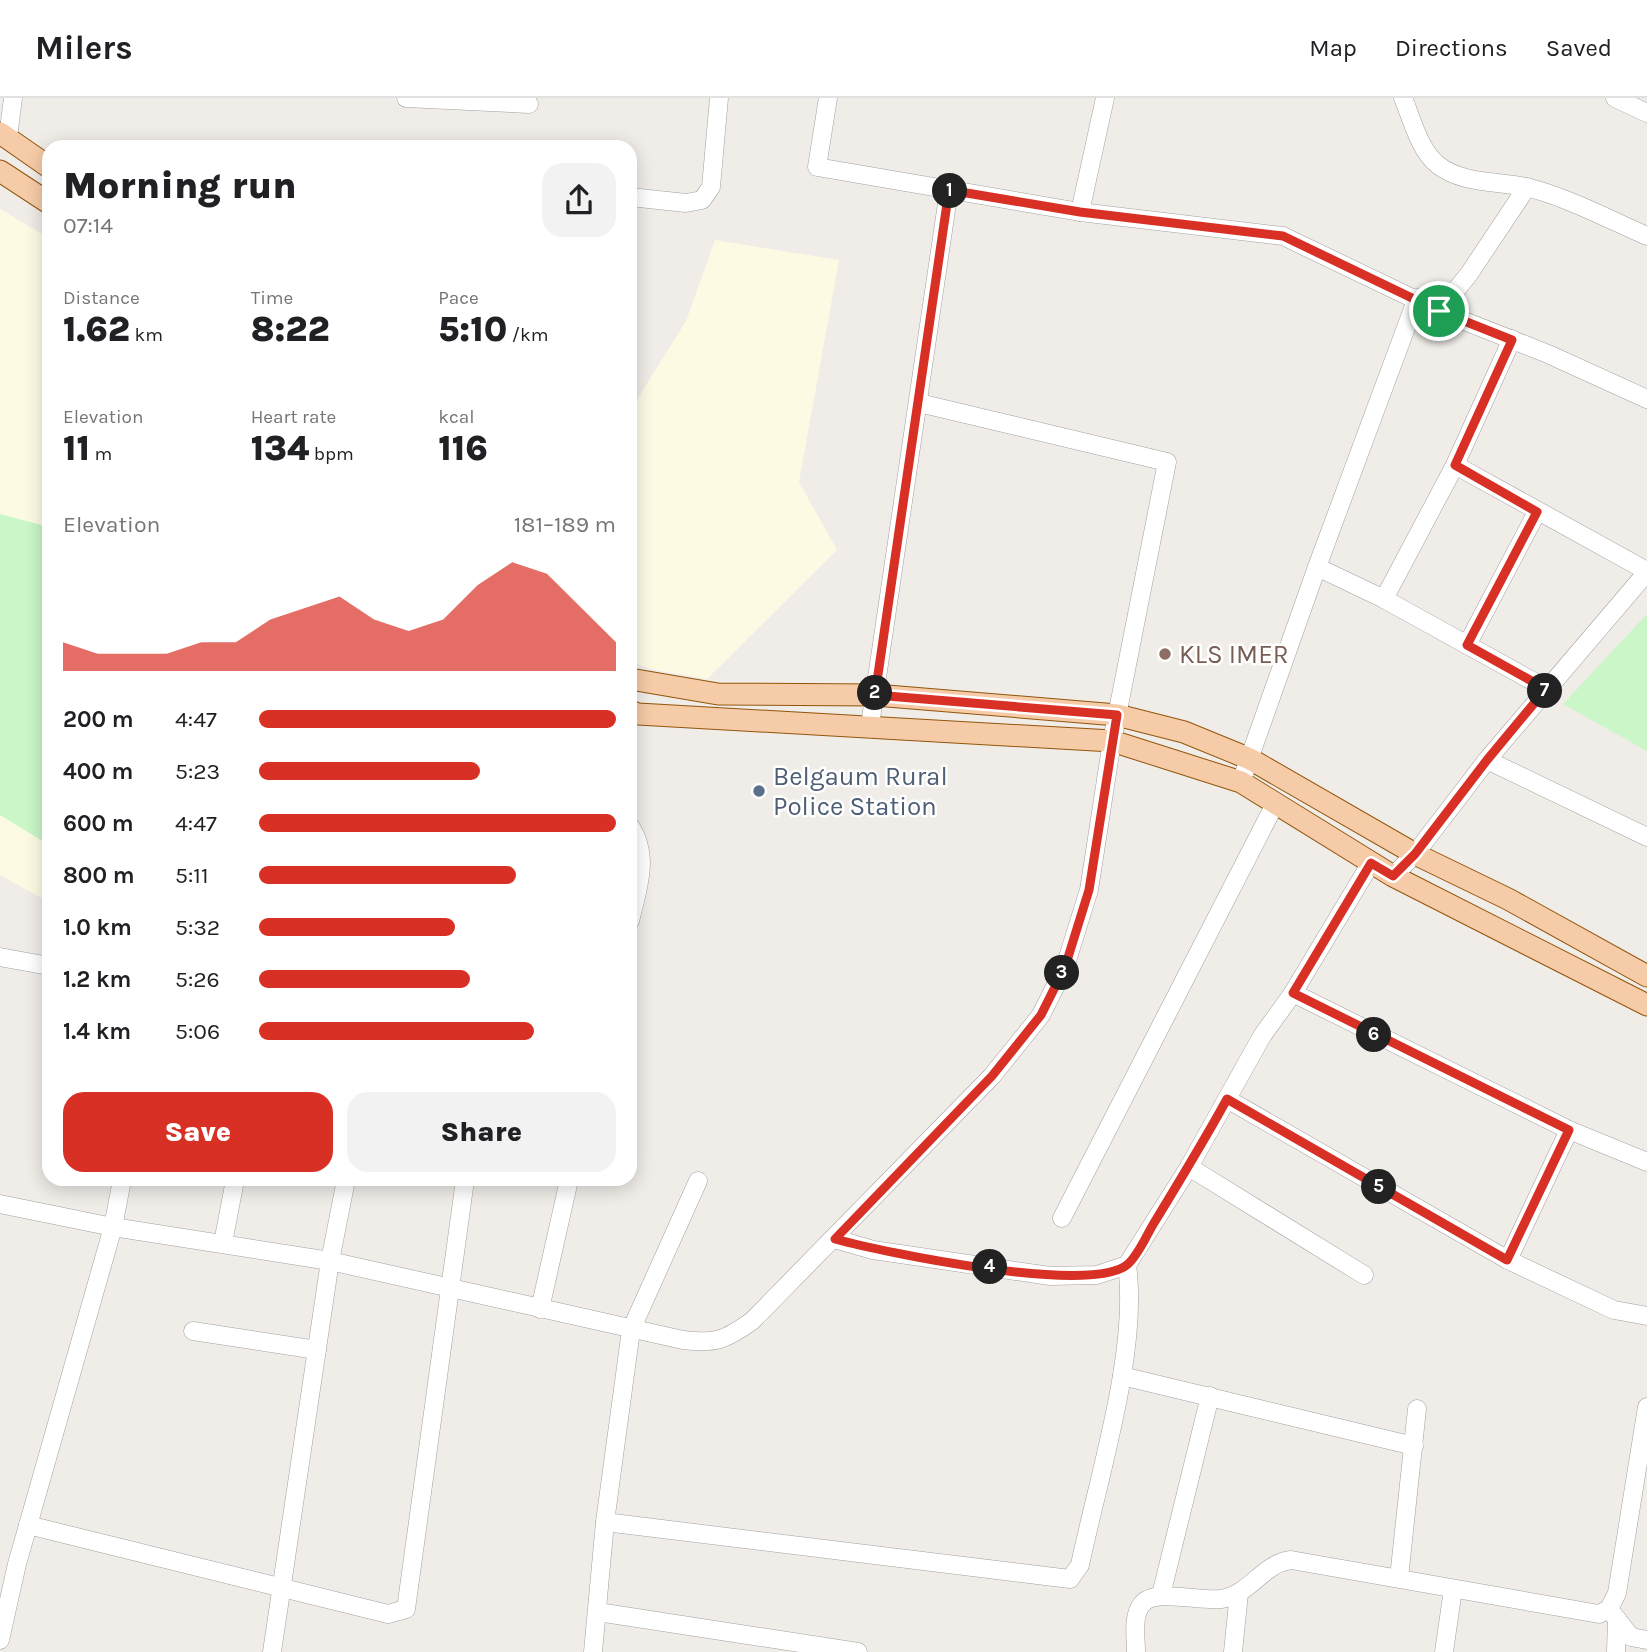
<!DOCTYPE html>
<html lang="en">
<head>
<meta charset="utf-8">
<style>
	body { margin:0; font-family:Karla,sans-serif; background:#f2f2f2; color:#202124; height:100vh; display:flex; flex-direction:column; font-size:26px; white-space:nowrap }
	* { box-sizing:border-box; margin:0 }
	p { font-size:23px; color:#757577 }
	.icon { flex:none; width:38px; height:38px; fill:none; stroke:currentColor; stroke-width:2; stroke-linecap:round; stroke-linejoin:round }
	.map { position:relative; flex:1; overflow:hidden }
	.sheet { position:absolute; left:42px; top:42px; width:595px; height:1046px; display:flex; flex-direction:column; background:#fff; border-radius:21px; box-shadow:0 4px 18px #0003 }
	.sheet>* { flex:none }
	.pin { position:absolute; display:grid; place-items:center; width:60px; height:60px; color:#fff; margin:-30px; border:4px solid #fff; border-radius:50%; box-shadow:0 2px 7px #0007 }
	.km { position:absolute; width:35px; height:35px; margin:-18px; border-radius:50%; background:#222; color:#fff; font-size:19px; line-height:35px; text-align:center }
	.round { display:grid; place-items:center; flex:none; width:74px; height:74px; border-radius:21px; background:#f2f2f2 }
	.summary { display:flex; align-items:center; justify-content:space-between; height:119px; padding:0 21px }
	h1 { font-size:38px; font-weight:800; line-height:52px }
	.metrics { display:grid; grid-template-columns:repeat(3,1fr); gap:10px; height:119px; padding:7px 21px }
	.metrics div { display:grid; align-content:center }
	.metrics b { font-size:35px; font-weight:800 }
	.metrics small { font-size:19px; font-weight:400 }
	.metrics p { font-size:19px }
	.chart { height:196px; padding:14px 21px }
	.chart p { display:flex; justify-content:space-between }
	.chart svg { width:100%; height:126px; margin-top:7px; fill:#d93025; opacity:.7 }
	.action { display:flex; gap:14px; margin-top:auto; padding:14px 21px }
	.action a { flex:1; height:80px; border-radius:21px; background:#d93025; color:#fff; font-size:28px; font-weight:800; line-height:80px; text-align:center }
	.action a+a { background:#f2f2f2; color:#202124 }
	ul { padding:0 21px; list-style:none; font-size:23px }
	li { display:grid; grid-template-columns:112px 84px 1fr; align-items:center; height:52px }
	li i { height:18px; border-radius:9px; background:#d93025 }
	header { display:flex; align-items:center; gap:42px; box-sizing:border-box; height:98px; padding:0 35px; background:#fff; border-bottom:2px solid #e0e0e0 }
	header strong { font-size:33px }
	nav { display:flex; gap:38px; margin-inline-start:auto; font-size:24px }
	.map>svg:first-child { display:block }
	.education { fill:#fdfae4 }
	.park { fill:#caf6c8 }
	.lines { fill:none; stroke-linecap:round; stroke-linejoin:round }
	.minor-casing { stroke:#a1a1a1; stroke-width:19 }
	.major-casing { stroke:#92550a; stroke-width:23 }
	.minor { stroke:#fff; stroke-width:18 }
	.major { stroke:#f6cba7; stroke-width:21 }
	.route-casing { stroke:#fff; stroke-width:14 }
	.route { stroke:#d93025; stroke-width:9 }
	.education-dot { fill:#8d6e63; stroke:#fff; stroke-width:2.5 }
	.service-dot { fill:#5c6f8a; stroke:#fff; stroke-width:2.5 }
	.labels { text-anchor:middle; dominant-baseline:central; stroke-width:5; stroke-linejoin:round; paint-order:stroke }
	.education-label { font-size:26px; fill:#785e54; stroke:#fff; text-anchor:start }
	.service-label { font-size:26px; fill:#4e5e75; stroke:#fff; text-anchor:start }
</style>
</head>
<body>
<header>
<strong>Milers</strong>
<nav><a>Map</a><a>Directions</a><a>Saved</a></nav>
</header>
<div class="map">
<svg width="1647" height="1554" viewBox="0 0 1647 1554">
	<rect width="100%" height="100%" fill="#f0ece8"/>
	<g class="education">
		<path d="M0,111L49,140V804L0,777Z"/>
		<path d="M715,142L839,162L799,384L837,452L707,581L650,571L630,563V313L686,223Z"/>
	</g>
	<g class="park">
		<path d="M0,416L49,429V747L0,717Z"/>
		<path d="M1647,516V653L1563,606Z"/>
	</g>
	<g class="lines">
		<defs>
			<g id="minor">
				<path d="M406,0L529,6"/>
				<path d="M828,0L817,69L1080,114L1283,138L1439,213L1548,256L1647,301"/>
				<path d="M1403,0C1412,21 1419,52 1438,67C1462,86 1498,83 1526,89C1567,99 1608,121 1647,138"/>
				<path d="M1615,0L1647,15"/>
				<path d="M8,39L13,0"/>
				<path d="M630,99L686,105L702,102L711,89L719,0"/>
				<path d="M1080,114L1105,0"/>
				<path d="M1439,213L1469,176L1527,89"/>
				<path d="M1455,367L1647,473"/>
				<path d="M1317,469L1384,501L1547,591"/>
				<path d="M1384,501L1455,367L1512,241"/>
				<path d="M1467,547L1537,414"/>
				<path d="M870,627L949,92"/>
				<path d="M1487,662L1647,739"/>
				<path d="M1241,684L1317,469L1417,200"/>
				<path d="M630,728C650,759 638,789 630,823"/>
				<path d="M1393,778L1415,756L1487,662L1647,474"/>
				<path d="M0,859L49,868"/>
				<path d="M1293,895L1569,1032L1647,1064"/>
				<path d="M1227,1001L1508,1162L1614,1212L1647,1218"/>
				<path d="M1189,1069L1364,1177"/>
				<path d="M0,1106L113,1129L330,1163L683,1242C716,1246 725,1242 752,1223L992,978L1041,917L1065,869L1089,792L1112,643L1167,364L919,305"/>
				<path d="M1062,1120L1276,704"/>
				<path d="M835,1141L873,1152L1050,1178L1097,1177L1127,1167L1189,1069L1262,938L1293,895L1371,765"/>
				<path d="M223,1145L235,1082"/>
				<path d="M1508,1162L1569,1032"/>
				<path d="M540,1211L569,1082"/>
				<path d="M193,1233L317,1252"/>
				<path d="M1122,1278L1414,1348"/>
				<path d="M605,1424L1070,1481L1080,1467C1098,1380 1139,1253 1127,1167"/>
				<path d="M28,1427L388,1516L406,1511L465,1082"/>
				<path d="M1399,1480L1417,1311"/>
				<path d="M1161,1497L1210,1298"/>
				<path d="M1609,1511L1631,1539L1647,1542"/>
				<path d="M598,1514L858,1554"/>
				<path d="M0,1542L17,1466L113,1129L122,1082"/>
				<path d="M272,1554L330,1163L346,1082"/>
				<path d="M593,1554L605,1424L631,1232L698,1083"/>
				<path d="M1136,1554C1136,1540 1132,1518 1142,1506C1154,1490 1201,1504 1221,1501C1250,1497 1263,1465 1291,1462L1599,1516L1609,1511L1617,1495L1647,1309"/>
				<path d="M1233,1554L1239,1495"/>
				<path d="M1444,1554L1453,1491"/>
				<path d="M1616,1554L1617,1521"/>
			</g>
			<g id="major">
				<path d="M0,35L49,69"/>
				<path d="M0,73L49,105"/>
				<path d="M630,581L718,596L875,597L1117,617L1184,634L1250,661L1415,756L1508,801L1647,878"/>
				<path d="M630,613L638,616L1112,643L1241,684L1393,778L1647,907"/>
			</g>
		</defs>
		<use href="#minor" class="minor-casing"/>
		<use href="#major" class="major-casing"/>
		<use href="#minor" class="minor"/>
		<use href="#major" class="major"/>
	</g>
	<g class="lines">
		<defs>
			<path id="route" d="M949,92L1080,114L1283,138L1439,213L1512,242L1455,367L1537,414L1467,547L1546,591L1487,662L1415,756L1393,778L1371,765L1293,895L1569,1032L1507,1162L1227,1001C1204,1043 1179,1084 1154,1125C1146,1138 1139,1156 1128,1166C1093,1198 882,1154 835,1141L992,978L1041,917L1065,869L1089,792L1117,617L875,597Z"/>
		</defs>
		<use href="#route" class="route-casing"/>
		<use href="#route" class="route"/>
	</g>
	<circle class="education-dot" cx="1165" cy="556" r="7"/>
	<circle class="service-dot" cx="759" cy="693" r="7"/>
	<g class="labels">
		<g class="education-label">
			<text x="1179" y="556">KLS IMER</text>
		</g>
		<g class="service-label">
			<text x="773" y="678">Belgaum Rural<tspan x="773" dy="30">Police Station</tspan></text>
		</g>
	</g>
</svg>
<div class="pin" style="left:1439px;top:213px;background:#1e9e55"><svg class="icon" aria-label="arrive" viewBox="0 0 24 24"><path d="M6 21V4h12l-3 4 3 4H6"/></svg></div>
<b class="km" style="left:950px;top:93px">1</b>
<b class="km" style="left:875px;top:595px">2</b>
<b class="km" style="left:1062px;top:875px">3</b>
<b class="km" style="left:990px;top:1169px">4</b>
<b class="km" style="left:1379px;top:1089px">5</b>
<b class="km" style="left:1374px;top:937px">6</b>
<b class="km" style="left:1545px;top:593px">7</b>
<section class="sheet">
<div class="summary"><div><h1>Morning run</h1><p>07:14</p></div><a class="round"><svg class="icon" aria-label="share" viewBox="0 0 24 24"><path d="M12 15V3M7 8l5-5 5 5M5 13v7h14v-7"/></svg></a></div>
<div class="metrics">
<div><p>Distance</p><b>1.62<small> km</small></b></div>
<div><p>Time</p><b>8:22</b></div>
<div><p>Pace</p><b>5:10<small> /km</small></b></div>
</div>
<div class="metrics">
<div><p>Elevation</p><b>11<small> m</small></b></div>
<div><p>Heart rate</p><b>134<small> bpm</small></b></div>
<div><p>kcal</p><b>116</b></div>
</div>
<div class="chart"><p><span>Elevation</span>181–189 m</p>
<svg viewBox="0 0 160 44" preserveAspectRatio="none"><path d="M0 44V34L10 38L20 38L30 38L40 34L50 34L60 26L70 22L80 18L90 26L100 30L110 26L120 14L130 6L140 10L150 22L160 34V44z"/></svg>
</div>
<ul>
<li><b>200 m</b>4:47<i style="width:100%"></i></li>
<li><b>400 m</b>5:23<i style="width:62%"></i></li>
<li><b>600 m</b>4:47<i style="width:100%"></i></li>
<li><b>800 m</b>5:11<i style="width:72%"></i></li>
<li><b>1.0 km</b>5:32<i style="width:55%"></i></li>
<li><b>1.2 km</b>5:26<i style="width:59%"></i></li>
<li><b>1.4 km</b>5:06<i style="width:77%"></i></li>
</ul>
<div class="action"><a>Save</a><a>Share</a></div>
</section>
</div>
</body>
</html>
